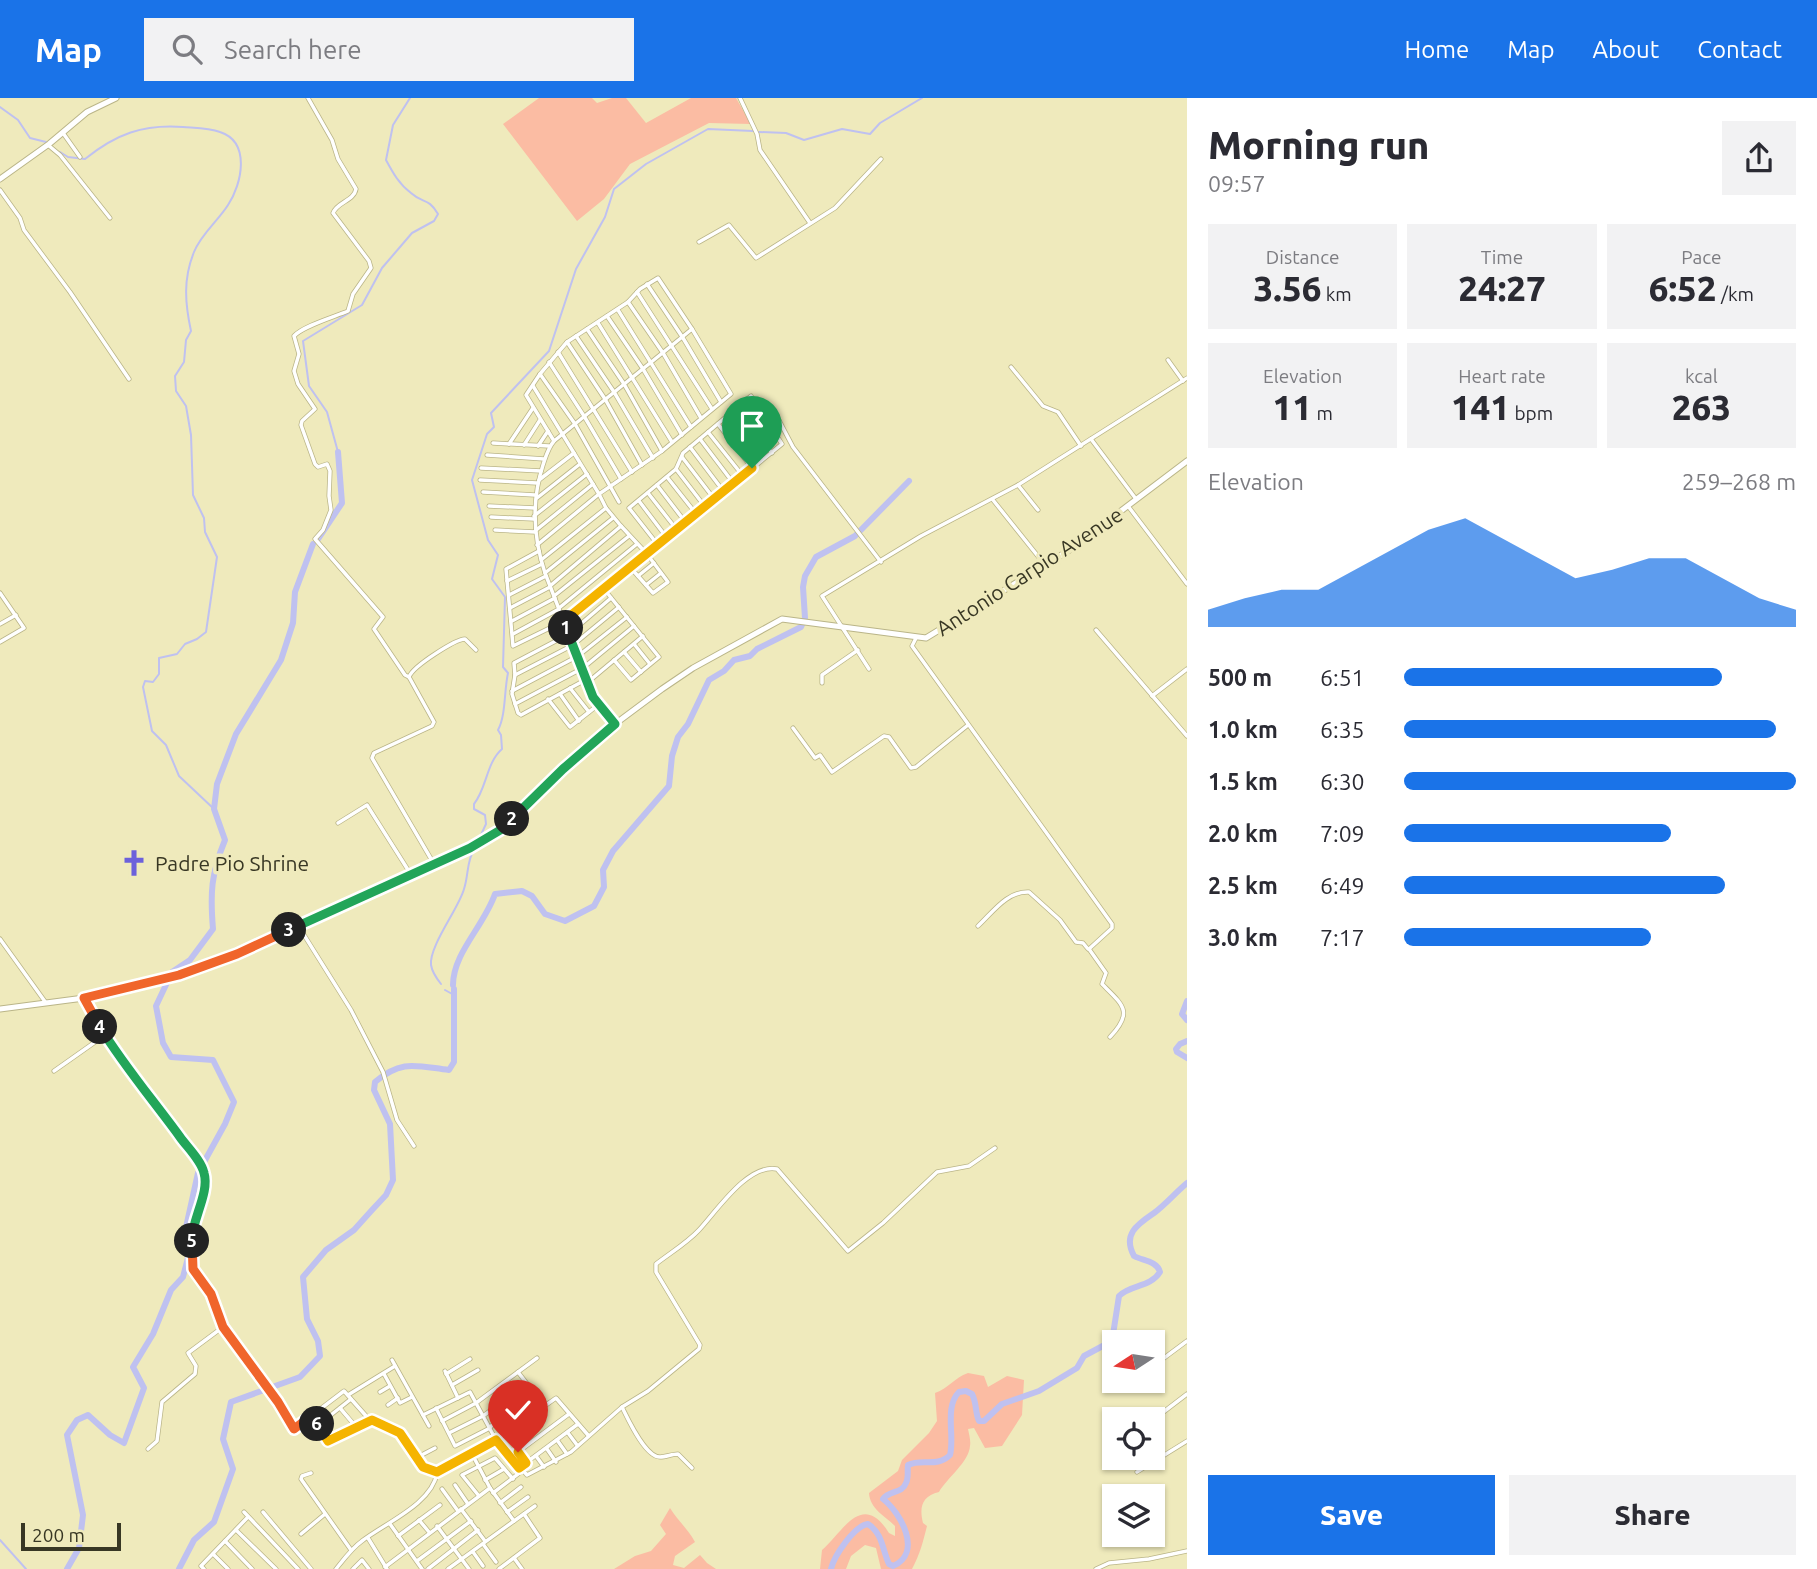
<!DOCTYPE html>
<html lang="en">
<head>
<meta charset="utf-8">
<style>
	body { margin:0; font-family:Ubuntu,sans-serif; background:#f2f2f3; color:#2b2b33; height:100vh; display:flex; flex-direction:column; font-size:26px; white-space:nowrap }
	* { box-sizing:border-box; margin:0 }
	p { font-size:23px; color:#7c7c81 }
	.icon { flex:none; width:38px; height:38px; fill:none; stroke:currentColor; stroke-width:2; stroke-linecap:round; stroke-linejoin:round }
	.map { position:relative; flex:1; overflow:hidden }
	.details { display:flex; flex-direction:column; background:#fff; width:630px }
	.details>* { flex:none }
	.needle { width:46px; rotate:258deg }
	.tools { position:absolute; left:1102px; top:1232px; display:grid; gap:14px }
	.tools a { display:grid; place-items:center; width:63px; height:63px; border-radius:0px; background:#fff; box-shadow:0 2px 5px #0004; font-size:35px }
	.scale { position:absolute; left:21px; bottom:18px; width:100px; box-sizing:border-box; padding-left:7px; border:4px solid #383724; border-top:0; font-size:19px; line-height:24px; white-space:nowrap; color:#383724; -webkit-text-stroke:5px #efeabc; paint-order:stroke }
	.pin { position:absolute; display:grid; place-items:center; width:60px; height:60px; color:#fff; margin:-72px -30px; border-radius:50% 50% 50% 0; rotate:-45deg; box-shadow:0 0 7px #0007 }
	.pin .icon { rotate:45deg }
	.km { position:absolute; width:35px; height:35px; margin:-18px; border-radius:50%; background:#222; color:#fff; font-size:19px; line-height:35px; text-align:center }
	.round { display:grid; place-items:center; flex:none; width:74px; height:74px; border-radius:0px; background:#f2f2f3 }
	.overview { display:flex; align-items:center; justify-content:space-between; height:119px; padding:0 21px }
	h1 { font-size:38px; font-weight:800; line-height:52px }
	.figures { display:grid; grid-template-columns:repeat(3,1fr); gap:10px; height:119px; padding:7px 21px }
	.figures div { display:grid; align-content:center; border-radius:0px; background:#f2f2f3; text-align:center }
	.figures b { font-size:35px; font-weight:800 }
	.figures small { font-size:19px; font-weight:400 }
	.figures p { font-size:19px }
	.chart { height:196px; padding:14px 21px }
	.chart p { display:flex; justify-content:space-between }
	.chart svg { width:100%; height:126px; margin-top:7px; fill:#1a73e8; opacity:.7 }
	.cta { display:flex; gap:14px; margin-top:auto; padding:14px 21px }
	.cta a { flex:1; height:80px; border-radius:0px; background:#1a73e8; color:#fff; font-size:28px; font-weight:800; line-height:80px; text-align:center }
	.cta a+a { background:#f2f2f3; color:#2b2b33 }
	ul { padding:0 21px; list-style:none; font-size:23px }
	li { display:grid; grid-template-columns:112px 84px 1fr; align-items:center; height:52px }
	li i { height:18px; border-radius:9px; background:#1a73e8 }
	header { display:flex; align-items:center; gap:42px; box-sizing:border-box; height:98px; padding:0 35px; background:#1a73e8; color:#fff }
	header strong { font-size:33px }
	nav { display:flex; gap:38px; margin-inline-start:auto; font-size:24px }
	.search { width:490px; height:63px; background:#f2f2f3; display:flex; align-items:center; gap:18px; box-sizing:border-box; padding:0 24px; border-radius:0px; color:#7c7c81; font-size:26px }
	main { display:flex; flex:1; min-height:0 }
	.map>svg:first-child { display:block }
	.green { fill:#fbbca3 }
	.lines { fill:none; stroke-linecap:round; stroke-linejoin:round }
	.stream { stroke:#bfc1f0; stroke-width:2 }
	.river { stroke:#bfc1f0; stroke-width:6 }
	.street-casing { stroke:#bab588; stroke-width:5 }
	.secondary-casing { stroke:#bab588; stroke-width:7 }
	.street { stroke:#fff; stroke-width:3.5 }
	.secondary { stroke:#fff; stroke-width:5 }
	.split-1-casing { stroke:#fff; stroke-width:14 }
	.split-2-casing { stroke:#fff; stroke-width:14 }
	.split-3-casing { stroke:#fff; stroke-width:14 }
	.split-4-casing { stroke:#fff; stroke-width:14 }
	.split-5-casing { stroke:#fff; stroke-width:14 }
	.split-6-casing { stroke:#fff; stroke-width:14 }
	.split-7-casing { stroke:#fff; stroke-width:14 }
	.split-1 { stroke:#f5b400; stroke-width:9 }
	.split-2 { stroke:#22a559; stroke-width:9 }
	.split-3 { stroke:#22a559; stroke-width:9 }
	.split-4 { stroke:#f0652b; stroke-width:9 }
	.split-5 { stroke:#22a559; stroke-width:9 }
	.split-6 { stroke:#f0652b; stroke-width:9 }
	.split-7 { stroke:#f5b400; stroke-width:9 }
	.labels { text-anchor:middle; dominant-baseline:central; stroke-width:7; stroke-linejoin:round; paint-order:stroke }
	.street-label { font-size:21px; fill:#383724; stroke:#efeabc }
	.poi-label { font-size:21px; fill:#383724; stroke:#efeabc; text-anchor:start }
</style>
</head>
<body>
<header>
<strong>Map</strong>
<div class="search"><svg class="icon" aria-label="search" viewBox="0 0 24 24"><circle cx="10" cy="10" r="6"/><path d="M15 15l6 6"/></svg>Search here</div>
<nav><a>Home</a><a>Map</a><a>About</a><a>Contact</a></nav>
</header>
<main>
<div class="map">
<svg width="1187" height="1471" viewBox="0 0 1187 1471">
	<rect width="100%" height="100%" fill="#efeabc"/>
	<g class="green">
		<path d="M539,0H592L597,5L612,0H626L646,25L691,0H736L751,26L709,25L630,66L604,101L577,123L503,26Z"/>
		<path d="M968,1275L984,1278L988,1289L1007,1278L1024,1282L1022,1317L1002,1348L985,1350L974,1330L968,1331C969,1336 971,1343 970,1348C969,1364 947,1380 939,1394C922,1398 919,1409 923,1425L927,1428C923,1444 920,1456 912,1471H881L876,1450L865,1447L851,1458L846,1471H820L822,1452C843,1434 862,1392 889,1435L895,1438V1428C884,1417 870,1411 869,1395L898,1373L902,1362L929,1335L937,1323L935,1295C949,1290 954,1280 968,1275Z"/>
		<path d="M670,1410C678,1423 688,1431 695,1444L675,1458L673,1467L684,1470L700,1457L707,1465L716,1471H614L635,1458L651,1453L666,1436L660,1427Z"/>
	</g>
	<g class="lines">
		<g class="stream">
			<path d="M0,9L18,22L30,40L46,44"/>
			<path d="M759,34L786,35L804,42L842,31L870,36L880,25L922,0"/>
			<path d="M60,54L68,59L85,61C116,36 143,26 183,29C195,30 209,30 220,34C251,44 242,86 228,107C218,123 201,136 194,154C183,181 185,205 191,233L186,242L184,264L175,278L176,293L186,308L191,337L193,397L204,420L205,434L217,459L206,534L197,541L185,546L177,556L159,560V576L153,584L145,583L143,589L152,633L166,647L179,678L214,711"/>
			<path d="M338,354L327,314L309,288L303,243L362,207L382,170L412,135L434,123L438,116C428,99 423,106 411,95C399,86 393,75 386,62L393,27L410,0"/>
			<path d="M479,741L486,726L485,717L474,711V706C487,690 486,665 502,651L501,637L498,632C506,617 504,593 508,575L503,569L505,499L492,481L498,457L488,442L472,382L487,336L494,329L491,315L549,253L576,171L605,119L614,91L646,66L708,31L753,33"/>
			<path d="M441,886C437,881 432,873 431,867C429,848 459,810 464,791C469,776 466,764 475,749"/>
			<path d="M445,892L454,897"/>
			<path d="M0,1442L26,1471"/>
		</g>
		<g class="river">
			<path d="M318,441L342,405L338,354"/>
			<path d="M453,887C453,855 484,828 495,796L522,793L532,798L545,816L565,823L594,808L604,789L603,772L613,753L669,688L672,658L678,639L688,626L709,582L724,573L734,562L750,558L757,551L801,529L805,520L803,489L805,478L816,459L855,438L909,383"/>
			<path d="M1187,903L1182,916L1187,922"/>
			<path d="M1187,943L1180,946L1176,951L1177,954L1187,960"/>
			<path d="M67,1471L79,1450L83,1417L67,1337L77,1322L88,1317L110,1337L124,1345L144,1290L133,1269L153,1236L171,1192L183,1179L189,1156L185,1134L198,1075L225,1026L234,1004L213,962L171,959L163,945L156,908L172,874L190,862L213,831C210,795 211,776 225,742L214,711L217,686L236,636L281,562L293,525L295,494L313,446"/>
			<path d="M179,1471L194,1442L214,1424L233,1371L223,1341L231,1304L300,1279L320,1258L318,1243L307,1221L303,1179L326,1152L354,1132L372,1112L386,1097L393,1082L390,1026L374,992L375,984C402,961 416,968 449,972L454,964V891"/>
			<path d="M831,1471C834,1458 854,1428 868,1426C883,1436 882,1451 889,1466L893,1468C923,1455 901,1415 883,1401C889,1392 902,1396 906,1385C909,1379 907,1373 908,1367C922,1360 937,1370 950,1357C955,1338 944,1309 959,1294L966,1293L972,1296C977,1305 975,1315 979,1323H984L1002,1306L1039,1293L1077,1270L1084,1258L1112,1243L1119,1198C1131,1186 1150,1190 1160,1174C1157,1163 1143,1163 1134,1158C1122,1136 1138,1126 1154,1115C1166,1106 1176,1094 1187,1085"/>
		</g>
		<defs>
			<g id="street">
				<path d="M308,0L332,42L338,61L356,91C354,103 337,104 333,115L369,163L371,170L353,196L348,213C334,219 303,228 294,238L299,256L294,273L298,286L315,311L302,323L301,327L315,366L318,369L327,366L330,373L329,398L331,412L323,432L315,441L383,519L374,531L405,577L409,579L434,624L432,628L374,655L372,660L434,766"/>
				<path d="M740,0L757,36L760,52L810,125"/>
				<path d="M63,35L80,59"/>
				<path d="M48,47L60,57L110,120"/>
				<path d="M0,92L20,120L24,132L70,194L129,281"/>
				<path d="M699,144L729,127L756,160L835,110L881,61"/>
				<path d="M647,186L683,240L721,304"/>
				<path d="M637,194L712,311"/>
				<path d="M628,204L663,255L701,320"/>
				<path d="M618,212L691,329"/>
				<path d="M607,218L643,271L682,337"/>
				<path d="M598,225L672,344"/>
				<path d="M587,231L624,286L662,353"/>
				<path d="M576,238L614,294L653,360"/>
				<path d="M567,244L605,301L642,367"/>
				<path d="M558,254L632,374"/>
				<path d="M1168,262L1183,283"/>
				<path d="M549,264L584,318L621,381"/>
				<path d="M1011,269L1043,308L1058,314L1081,348"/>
				<path d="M540,276L575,326L619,404"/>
				<path d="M533,288L599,396L537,447"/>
				<path d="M774,313L793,349L881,464"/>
				<path d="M727,318L762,362"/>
				<path d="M718,326L752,370"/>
				<path d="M735,327L757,308"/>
				<path d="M708,334L743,378"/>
				<path d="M742,337L765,318"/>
				<path d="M700,341L734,386"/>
				<path d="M1091,341L1136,401"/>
				<path d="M554,343L526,297L540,276L567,244L628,204L640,191L658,180L692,231"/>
				<path d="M493,345L549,348"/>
				<path d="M509,346L533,310"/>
				<path d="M524,347L540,322"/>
				<path d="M538,348L548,333"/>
				<path d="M690,349L724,394"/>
				<path d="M772,355L759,339L772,328"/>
				<path d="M487,357L544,361"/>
				<path d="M682,359L715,402"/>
				<path d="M481,370L541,373"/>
				<path d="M676,371L706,410"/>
				<path d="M667,379L697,417"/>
				<path d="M480,382L537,385"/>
				<path d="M539,382L574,355"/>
				<path d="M657,387L686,425"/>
				<path d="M1018,387L1038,412"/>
				<path d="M483,394L535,397"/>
				<path d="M648,395L677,432"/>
				<path d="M537,400L580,366"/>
				<path d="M993,402L1045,467"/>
				<path d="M639,403L667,440"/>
				<path d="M489,408L535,410"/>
				<path d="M1128,408L1187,486"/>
				<path d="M534,418L587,376"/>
				<path d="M491,419L534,421"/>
				<path d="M621,428L647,456L668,484L653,495L630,469"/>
				<path d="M495,432L535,434"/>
				<path d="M535,433L593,386"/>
				<path d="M539,453L506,471L513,548L564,523L604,491L659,559L631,582L614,562"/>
				<path d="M541,462L606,410L599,396L662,353L731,296L692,231L554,343C548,350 546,358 543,367C531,404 533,439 545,475L593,599L615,626"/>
				<path d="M545,475L613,420"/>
				<path d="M638,478L654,465"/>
				<path d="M507,483L542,466"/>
				<path d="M646,487L661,475"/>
				<path d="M550,488L621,428L606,410"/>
				<path d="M604,491L782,346L751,298L683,355L676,371L629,410L658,447"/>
				<path d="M0,495L24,530L0,544"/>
				<path d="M509,497L546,478"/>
				<path d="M554,498L629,438"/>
				<path d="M510,510L550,489"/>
				<path d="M559,510L637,446"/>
				<path d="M512,523L555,500"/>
				<path d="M0,526L16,517"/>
				<path d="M1096,532L1187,638"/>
				<path d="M513,536L559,511"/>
				<path d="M916,540L912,548L1112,826V830L1089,851L1106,875L1102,886C1123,907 1134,914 1110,939"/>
				<path d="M634,546L650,566"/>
				<path d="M624,554L641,574"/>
				<path d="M869,571L822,498L921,438L1018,387L1187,280"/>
				<path d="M515,577L573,547L619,509"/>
				<path d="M409,579C413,568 456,541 465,541L476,552"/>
				<path d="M587,581L521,617L518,615L512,596L515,577L514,565L569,536L611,500"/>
				<path d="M588,584L643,538"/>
				<path d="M822,585V577L858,552"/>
				<path d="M570,590L589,614"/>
				<path d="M512,593L578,558L627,519"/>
				<path d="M560,596L579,623"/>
				<path d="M1152,598L1187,571"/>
				<path d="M548,601L570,629L598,607"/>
				<path d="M515,606L583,570L634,528"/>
				<path d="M793,630L815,660L820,657L832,674L884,638L889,639L911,670L916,669L968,627"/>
				<path d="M338,725L367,707L410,775"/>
				<path d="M978,828C993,814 1007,793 1029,794L1060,822L1076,844L1083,845L1088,851"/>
				<path d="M299,829L351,912L383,974L397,1022L414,1048"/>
				<path d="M0,841L46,905"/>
				<path d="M84,900L131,976L163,1014L204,1074L202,1099L192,1137L193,1171L211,1197L220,1222L230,1241L278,1304L294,1331L344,1293L367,1319L400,1334L423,1369L437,1375L496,1342L556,1300L588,1337"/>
				<path d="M54,973L105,937"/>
				<path d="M392,1262L429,1328"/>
				<path d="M1156,1266L1187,1243"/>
				<path d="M445,1273L458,1300"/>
				<path d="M518,1274L544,1308"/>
				<path d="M384,1276L400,1305L412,1299"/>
				<path d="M446,1276L470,1261"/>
				<path d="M452,1287L478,1272"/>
				<path d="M380,1294L390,1288"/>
				<path d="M348,1297L395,1268"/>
				<path d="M388,1307L398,1300"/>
				<path d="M622,1309C628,1321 645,1359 660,1359C666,1359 672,1356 678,1356L692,1370"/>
				<path d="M340,1310L357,1330"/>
				<path d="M436,1310L455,1348L490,1330"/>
				<path d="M423,1317L470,1294L496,1342L527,1377L571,1354L622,1309L648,1293L699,1251L700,1247L656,1174V1166C670,1155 687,1145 699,1132C716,1114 748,1065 777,1071L848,1153L883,1125L937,1074L969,1068L995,1050"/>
				<path d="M311,1319L328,1343L372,1322"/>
				<path d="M1153,1322L1187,1296"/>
				<path d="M442,1323L476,1305L537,1260"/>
				<path d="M317,1328L351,1301"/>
				<path d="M490,1329L523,1304L507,1283"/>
				<path d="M449,1335L483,1318L516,1294"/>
				<path d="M568,1335L577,1347"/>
				<path d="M557,1342L567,1356"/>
				<path d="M148,1351L157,1343L162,1304L195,1276L196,1268L188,1255L223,1229"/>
				<path d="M547,1351L556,1364"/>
				<path d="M536,1358L544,1369"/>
				<path d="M416,1360L435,1350"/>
				<path d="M526,1365L518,1354L569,1316"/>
				<path d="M519,1370L578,1326"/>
				<path d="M1137,1374L1187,1343"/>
				<path d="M311,1375L302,1378L301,1381L351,1452"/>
				<path d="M485,1382L504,1371"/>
				<path d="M455,1387L468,1406"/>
				<path d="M442,1391L458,1413"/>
				<path d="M493,1395L522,1373"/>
				<path d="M479,1398L462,1377L495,1360L513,1381"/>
				<path d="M500,1405L521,1389"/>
				<path d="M461,1411L485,1443"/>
				<path d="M244,1414L298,1471"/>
				<path d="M263,1414L311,1471"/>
				<path d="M507,1414L528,1399"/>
				<path d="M419,1422L429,1434"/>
				<path d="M514,1423L535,1408"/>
				<path d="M390,1426L422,1471"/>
				<path d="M437,1428L469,1471"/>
				<path d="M236,1432L276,1471"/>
				<path d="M301,1436L325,1416"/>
				<path d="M398,1438L440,1407"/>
				<path d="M368,1440L387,1471"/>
				<path d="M225,1443L252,1471"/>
				<path d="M483,1446L496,1464"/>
				<path d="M473,1454L483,1468"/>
				<path d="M213,1456L228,1471"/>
				<path d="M514,1460L522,1471"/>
				<path d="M417,1463L471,1423"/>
				<path d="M385,1469L490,1390"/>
				<path d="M204,1471L201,1468L247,1420"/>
				<path d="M336,1471C344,1461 352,1450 362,1443C385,1425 432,1406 437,1375"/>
				<path d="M353,1471L362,1462L369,1471"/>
				<path d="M428,1471L478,1432"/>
				<path d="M448,1471L514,1423L490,1390L472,1356"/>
				<path d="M499,1471L540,1440L524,1416"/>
				<path d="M1096,1471L1109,1465L1149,1461L1187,1453"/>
			</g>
			<g id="secondary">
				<path d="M0,81L49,46L87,14L116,0"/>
				<path d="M0,911L84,900L179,877L237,856L470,750L502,731L563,671L615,626L662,591L693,570L782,521L926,540L1068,453L1187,363"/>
			</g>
		</defs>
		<use href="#street" class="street-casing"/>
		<use href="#secondary" class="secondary-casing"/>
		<use href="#street" class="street"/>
		<use href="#secondary" class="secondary"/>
	</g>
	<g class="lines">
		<defs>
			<path id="split-1" d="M566,530L564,523L752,370"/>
			<path id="split-2" d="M512,721L563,671L615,626L593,599L566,530"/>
			<path id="split-3" d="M289,832L470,750L502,731L512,721"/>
			<path id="split-4" d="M100,929L84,900L179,877L237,856L289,832"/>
			<path id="split-5" d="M100,929C124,968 153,1002 180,1039C187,1049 201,1062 204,1075C210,1095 191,1123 192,1143"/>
			<path id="split-6" d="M192,1143L193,1171L211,1196L223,1229L278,1304L294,1331L311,1318L317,1326"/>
			<path id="split-7" d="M317,1326L328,1343L372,1322L400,1335L423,1369L437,1374L496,1342L519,1370L526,1365L518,1354"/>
		</defs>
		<use href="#split-1" class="split-1-casing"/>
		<use href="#split-2" class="split-2-casing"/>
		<use href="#split-3" class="split-3-casing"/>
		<use href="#split-4" class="split-4-casing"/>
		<use href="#split-5" class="split-5-casing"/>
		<use href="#split-6" class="split-6-casing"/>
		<use href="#split-7" class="split-7-casing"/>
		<use href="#split-1" class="split-1"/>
		<use href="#split-2" class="split-2"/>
		<use href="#split-3" class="split-3"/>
		<use href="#split-4" class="split-4"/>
		<use href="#split-5" class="split-5"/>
		<use href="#split-6" class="split-6"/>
		<use href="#split-7" class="split-7"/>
	</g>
	<defs>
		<symbol id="church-bare" viewBox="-9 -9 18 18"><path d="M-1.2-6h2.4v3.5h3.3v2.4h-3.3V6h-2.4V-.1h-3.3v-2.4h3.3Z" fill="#6c61db" stroke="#efeabc" stroke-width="2.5" paint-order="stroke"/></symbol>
	</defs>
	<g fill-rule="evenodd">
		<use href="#church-bare" x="115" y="746" width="38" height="38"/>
	</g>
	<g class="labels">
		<g class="street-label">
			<text transform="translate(1029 473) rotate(-33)">Antonio Carpio Avenue</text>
		</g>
		<g class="poi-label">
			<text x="155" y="765">Padre Pio Shrine</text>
		</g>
	</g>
</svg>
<div class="tools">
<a><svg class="needle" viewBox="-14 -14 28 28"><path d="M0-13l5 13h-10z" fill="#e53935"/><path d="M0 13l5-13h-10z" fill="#7c7c81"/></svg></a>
<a><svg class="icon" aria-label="locate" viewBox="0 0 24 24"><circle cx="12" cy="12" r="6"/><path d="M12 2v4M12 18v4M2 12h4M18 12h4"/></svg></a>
<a><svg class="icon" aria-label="layers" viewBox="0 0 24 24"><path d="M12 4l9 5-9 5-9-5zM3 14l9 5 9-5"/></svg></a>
</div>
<div class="scale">200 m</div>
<div class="pin" style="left:752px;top:370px;background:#1e9e55"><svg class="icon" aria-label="arrive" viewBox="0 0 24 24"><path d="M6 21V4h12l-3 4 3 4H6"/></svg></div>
<div class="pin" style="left:518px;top:1354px;background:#d93025"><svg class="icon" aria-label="check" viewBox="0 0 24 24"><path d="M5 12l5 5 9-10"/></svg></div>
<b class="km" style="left:566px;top:530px">1</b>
<b class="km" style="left:512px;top:721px">2</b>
<b class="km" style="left:289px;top:832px">3</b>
<b class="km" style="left:100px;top:929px">4</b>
<b class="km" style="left:192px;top:1143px">5</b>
<b class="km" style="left:317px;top:1326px">6</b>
</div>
<section class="details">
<div class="overview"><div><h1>Morning run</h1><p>09:57</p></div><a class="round"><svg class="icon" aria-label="share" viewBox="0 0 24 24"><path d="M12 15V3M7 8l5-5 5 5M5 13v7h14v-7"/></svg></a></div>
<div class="figures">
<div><p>Distance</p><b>3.56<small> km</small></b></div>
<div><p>Time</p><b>24:27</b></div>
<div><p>Pace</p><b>6:52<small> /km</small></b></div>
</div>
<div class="figures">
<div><p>Elevation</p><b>11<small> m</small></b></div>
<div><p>Heart rate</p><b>141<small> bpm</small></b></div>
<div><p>kcal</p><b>263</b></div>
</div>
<div class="chart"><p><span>Elevation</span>259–268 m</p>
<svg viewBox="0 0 160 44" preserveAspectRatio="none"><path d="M0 44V38L10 34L20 31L30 31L40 24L50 17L60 10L70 6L80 13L90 20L100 27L110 24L120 20L130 20L140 27L150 34L160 38V44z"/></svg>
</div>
<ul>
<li><b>500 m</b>6:51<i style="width:81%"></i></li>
<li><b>1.0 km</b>6:35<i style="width:95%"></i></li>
<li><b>1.5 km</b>6:30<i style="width:100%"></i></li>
<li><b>2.0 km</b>7:09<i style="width:68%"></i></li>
<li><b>2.5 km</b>6:49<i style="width:82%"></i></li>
<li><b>3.0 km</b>7:17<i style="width:63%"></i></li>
</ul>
<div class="cta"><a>Save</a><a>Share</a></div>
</section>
</main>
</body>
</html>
